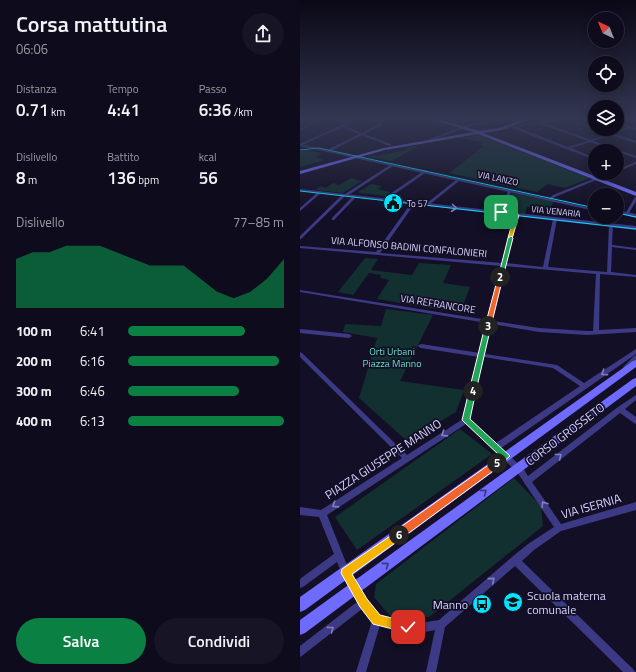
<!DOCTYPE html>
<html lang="it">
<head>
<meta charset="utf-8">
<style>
	body { margin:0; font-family:"Titillium Web",sans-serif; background:#171425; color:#f1f3f6; height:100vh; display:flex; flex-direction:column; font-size:15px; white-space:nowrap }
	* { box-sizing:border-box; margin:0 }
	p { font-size:13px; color:#9b9ba3 }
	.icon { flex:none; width:22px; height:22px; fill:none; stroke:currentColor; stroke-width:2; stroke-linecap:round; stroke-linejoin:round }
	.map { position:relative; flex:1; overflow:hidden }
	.details { display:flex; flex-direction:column; background:#0e0b1c; width:300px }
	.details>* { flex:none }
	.needle { width:26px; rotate:317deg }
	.controls { position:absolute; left:288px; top:12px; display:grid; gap:8px }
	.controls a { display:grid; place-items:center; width:36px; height:36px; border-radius:50%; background:#0e0b1c; box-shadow:0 2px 10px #0003,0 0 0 1px #2e2b3b; font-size:20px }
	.pin { position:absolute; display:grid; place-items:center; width:34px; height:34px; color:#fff; margin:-17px; border-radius:8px; box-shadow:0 2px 6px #0006 }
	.km { position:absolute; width:20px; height:20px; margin:-10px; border-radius:50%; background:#222; color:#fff; font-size:11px; line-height:20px; text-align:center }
	.round { display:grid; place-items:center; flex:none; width:42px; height:42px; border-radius:21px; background:#171425 }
	.head { display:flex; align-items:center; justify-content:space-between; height:68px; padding:0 16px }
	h1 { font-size:22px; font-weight:600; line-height:30px }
	.metrics { display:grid; grid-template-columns:repeat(3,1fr); gap:6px; height:68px; padding:4px 16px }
	.metrics div { display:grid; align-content:center }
	.metrics b { font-size:17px; font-weight:600 }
	.metrics small { font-size:11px; font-weight:400 }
	.metrics p { font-size:11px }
	.chart { height:112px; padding:8px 16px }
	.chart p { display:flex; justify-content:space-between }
	.chart svg { width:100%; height:72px; margin-top:4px; fill:#0b8043; opacity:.7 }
	.button { display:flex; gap:8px; margin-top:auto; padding:8px 16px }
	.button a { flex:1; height:46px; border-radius:24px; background:#0b8043; color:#fff; font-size:16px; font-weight:600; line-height:46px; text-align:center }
	.button a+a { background:#171425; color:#f1f3f6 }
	ul { padding:0 16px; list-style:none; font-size:13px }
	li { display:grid; grid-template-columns:64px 48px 1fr; align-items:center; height:30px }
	li i { height:10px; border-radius:5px; background:#0b8043 }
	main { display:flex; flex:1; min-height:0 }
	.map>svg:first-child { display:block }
	.green { fill:#12302f }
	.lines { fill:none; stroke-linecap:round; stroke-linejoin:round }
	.minor { fill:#3d3a85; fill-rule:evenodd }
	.tertiary { fill:#3d3a85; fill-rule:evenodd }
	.secondary { fill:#6f6bff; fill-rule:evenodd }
	.tram { stroke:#00e5ff; stroke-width:1 }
	.oneway { stroke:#837fbc }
	.oneway2 { stroke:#38347d }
	.split-1 { fill:#f5b400; stroke:#fff }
	.split-2 { fill:#22a559; stroke:#fff }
	.split-3 { fill:#f0652b; stroke:#fff }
	.split-4 { fill:#22a559; stroke:#fff }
	.split-5 { fill:#22a559; stroke:#fff }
	.split-6 { fill:#f0652b; stroke:#fff }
	.split-7 { fill:#f5b400; stroke:#fff }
	.labels { text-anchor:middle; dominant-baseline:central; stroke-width:3.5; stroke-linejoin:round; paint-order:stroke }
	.far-street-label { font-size:9px; fill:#d9d4ff; stroke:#130f26 }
	.far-poi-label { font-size:9px; fill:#d9d4ff; stroke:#130f26; text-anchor:start }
	.street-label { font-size:10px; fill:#d9d4ff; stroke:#130f26 }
	.park-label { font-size:10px; fill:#5fe0c0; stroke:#130f26 }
	.near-street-label { font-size:12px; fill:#d9d4ff; stroke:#130f26 }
	.near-poi-label { font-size:12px; fill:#d9d4ff; stroke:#130f26; text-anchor:start }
</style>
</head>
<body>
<main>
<section class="details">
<div class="head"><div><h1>Corsa mattutina</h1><p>06:06</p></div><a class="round"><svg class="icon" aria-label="share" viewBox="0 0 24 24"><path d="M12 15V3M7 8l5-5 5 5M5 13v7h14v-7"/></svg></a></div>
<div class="metrics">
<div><p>Distanza</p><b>0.71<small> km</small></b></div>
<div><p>Tempo</p><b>4:41</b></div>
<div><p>Passo</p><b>6:36<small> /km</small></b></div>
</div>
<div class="metrics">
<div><p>Dislivello</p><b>8<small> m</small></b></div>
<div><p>Battito</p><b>136<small> bpm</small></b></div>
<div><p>kcal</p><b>56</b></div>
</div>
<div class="chart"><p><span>Dislivello</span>77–85 m</p>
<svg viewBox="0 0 160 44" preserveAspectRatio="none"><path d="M0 44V14L10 10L20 10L30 6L40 6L50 6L60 10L70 14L80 18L90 18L100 18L110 26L120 34L130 38L140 34L150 26L160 14V44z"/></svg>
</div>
<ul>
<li><b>100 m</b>6:41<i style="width:75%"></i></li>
<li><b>200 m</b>6:16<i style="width:97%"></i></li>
<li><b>300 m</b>6:46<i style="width:71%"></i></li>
<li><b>400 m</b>6:13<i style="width:100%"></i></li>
</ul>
<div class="button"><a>Salva</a><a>Condividi</a></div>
</section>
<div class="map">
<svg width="336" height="672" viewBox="0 0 336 672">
	<rect width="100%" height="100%" fill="#130f26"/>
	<g class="green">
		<path d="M178,135L290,178L265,188L248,184L237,192L149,173L184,146L181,145L182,142L161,138Z"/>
		<path d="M123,145L118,146L92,161L66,156H76L107,150L103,148Z"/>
		<path d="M6,150L22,153L16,157L24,160L0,167V152Z"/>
		<path d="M51,178L62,181L43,193L16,190L20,186L26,188L33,183L39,185Z"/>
		<path d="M71,184L82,186L78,189L91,192L85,196L60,193L58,192Z"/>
		<path d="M212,193L254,202L249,209L227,207L225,214L205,212Z"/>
		<path d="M65,258L78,259L71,270L112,275L119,263L151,265L143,283L170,287L160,313L77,299L89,280L80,278L81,275L69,273L53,295L38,292Z"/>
		<path d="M86,309L133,315L100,381L164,390L156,412L107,441L59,398L77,338L43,332L45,324L81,326Z"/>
		<path d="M160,429L192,454L57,550L35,517Z"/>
		<path d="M214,478L241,506L243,526L129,617H91L74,597L76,584Z"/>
	</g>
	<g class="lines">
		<g class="minor">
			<path d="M20,118H24L0,131V129Z"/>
			<path d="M57,118H61L45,126L62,133L79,124L75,118H78L82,125L64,134L91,144V146H89L62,135L31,151H29V149L59,134L42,127L0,146V144Z"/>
			<path d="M208,118H216L171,126L132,140L130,139L169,124Z"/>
			<path d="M260,118H269L295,127V129L266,119L243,123L291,140L308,134L296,129H300L311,133L328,127L317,124V122L336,128V130L330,128L314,134L336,141V143L311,135L293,141L336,156V158L290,142L271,148L295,158V160L212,128L200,130L199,129ZM240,123V124L288,141L268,147L216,127Z"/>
			<path d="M335,162H336V164L317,172V170Z"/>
			<path d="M90,165L93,166L47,196H45L1,239H0V236L43,194H45Z"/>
			<path d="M125,170L128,171L86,200H84V198Z"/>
			<path d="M308,173H313L255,197L250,201L247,200L253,195Z"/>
			<path d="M156,180L159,181L129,205H127V203Z"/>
			<path d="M19,191L22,192L0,211V208Z"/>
			<path d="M208,191L211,192L203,213L200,214L199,213Z"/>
			<path d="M54,195L57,196L34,220H32V218Z"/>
			<path d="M335,197H336V201L328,215H326L325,214Z"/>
			<path d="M112,202L115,203L80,253L202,263L214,215L216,214L218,215L206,263L243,267L253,219L255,218L257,219L248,267L307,272L309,225L311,224L313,225L312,245L336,248V250L312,247L311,272L336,275V277L300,274L299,330L336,328V332L287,335L239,332L192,324L185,354L257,365L284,383L336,349V354L201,448L223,468L228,476L318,407L336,395V400L325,409L336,417V424L334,423L320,413L232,482L261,524L336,502V510L261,531L234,550L222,561L333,669L335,672H323L215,566L145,627L136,672H126L135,630L120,633L98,631L80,625L66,672H56L72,621L62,609L3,655L0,657V646L57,602L43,576L37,562L3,587L0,588V579L34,554L19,517L0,515V507L21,510L102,458L0,357V352L2,353L107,455L163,419L179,357L121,348L119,347L118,346L119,345L121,344L180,353L187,323L0,292V290L188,320L201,266L0,248V246L76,252ZM206,266L296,274L293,331H287L239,328L193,321ZM184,357L253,368L280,386L196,443L169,419ZM166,424L217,472L254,527L228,544L212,557L139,620L120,623L98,621L80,616L66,600L49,570L27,515Z"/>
			<path d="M0,329L49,334L52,336L49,338L0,333Z"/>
			<path d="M336,355V360L328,368H324L323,367L334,356Z"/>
		</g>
		<g class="tertiary">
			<path d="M0,144L295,209V211L0,146Z"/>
			<path d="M0,189L336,226V230L0,191Z"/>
			<path d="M317,210L336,214V218L317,213Z"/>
		</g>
		<g class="secondary">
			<path d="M126,118H134L179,131L199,128L227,118H234L201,130L183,133L336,192V196L178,134L85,150L0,174V171L84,148L174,132Z"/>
			<path d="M336,360V367L5,610L0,612V597L333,361Z"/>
			<path d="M336,378V386L5,633L0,635V620L333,379Z"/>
		</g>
		<g class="tram">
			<path d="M0,150L19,148L295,208"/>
			<path d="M0,191L336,229"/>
			<path d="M317,213L336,217"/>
		</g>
	</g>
	<defs><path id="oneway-chevron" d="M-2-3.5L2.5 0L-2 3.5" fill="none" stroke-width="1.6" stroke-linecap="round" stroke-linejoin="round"/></defs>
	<g class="oneway">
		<use href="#oneway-chevron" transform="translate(154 208) rotate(7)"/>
		<use href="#oneway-chevron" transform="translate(304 373) rotate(146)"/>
		<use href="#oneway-chevron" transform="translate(144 434) rotate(147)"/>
		<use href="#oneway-chevron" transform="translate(259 456) rotate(-38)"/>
		<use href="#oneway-chevron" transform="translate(244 504) rotate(-122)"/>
		<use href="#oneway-chevron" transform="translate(35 505) rotate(147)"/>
		<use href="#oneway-chevron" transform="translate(192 580) rotate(-41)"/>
		<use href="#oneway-chevron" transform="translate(31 629) rotate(-37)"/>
	</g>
	<g class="oneway2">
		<use href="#oneway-chevron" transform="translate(184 492) rotate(-37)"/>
		<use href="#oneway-chevron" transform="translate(86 565) rotate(-37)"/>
	</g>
	<linearGradient id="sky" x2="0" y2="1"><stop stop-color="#0a0815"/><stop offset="0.56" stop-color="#333752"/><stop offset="1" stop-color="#333752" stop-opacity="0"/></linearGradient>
	<rect width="336" height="212" fill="url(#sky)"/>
	<path class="split-1" d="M200,211L219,215L212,239L208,238L214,216L199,214Z"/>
	<path class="split-2" d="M211,236L213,238L203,277L198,278L208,238Z"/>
	<path class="split-3" d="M200,275L203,277L191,326L188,328L185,326L198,277Z"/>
	<path class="split-4" d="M188,324L191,326L176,391L173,394L169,391L185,326Z"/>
	<path class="split-5" d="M173,388L176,391L170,419L210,456L197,467L193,463L200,456L162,420L169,391Z"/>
	<path class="split-6" d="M197,459L201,463L200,466L102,538H95V531Z"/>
	<path class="split-7" d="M99,530L102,531V538L52,574L67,599L80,615L112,623L114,627L112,631L108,633L73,624L60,607L41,573L42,569Z"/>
	<defs>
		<symbol id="civic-disc" viewBox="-11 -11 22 22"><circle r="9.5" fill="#00e5ff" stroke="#130f26"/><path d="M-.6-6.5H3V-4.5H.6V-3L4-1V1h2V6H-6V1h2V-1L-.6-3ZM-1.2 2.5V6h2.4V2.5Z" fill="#111"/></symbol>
		<symbol id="school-disc" viewBox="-11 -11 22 22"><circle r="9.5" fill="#00e5ff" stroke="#130f26"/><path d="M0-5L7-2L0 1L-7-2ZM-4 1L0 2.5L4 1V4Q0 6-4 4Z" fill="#111"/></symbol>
		<symbol id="bus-disc" viewBox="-11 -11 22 22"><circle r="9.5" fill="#00e5ff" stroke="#130f26"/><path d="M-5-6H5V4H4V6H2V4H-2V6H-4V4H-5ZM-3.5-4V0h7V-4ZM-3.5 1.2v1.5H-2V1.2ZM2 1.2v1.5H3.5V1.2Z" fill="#111"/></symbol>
	</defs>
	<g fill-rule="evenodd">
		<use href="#civic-disc" x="82" y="192" width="22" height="22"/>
		<use href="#school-disc" x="202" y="591" width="22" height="22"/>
		<use href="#bus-disc" x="171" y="593" width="22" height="22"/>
	</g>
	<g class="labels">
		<g class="far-street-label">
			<text transform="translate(198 178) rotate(12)">VIA LANZO</text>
			<text transform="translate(256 211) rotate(6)">VIA VENARIA</text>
		</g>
		<g class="far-poi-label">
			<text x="107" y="203">To 57</text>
		</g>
		<g class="street-label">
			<text transform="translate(109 247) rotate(5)">VIA ALFONSO BADINI CONFALONIERI</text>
			<text transform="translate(138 304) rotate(9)">VIA REFRANCORE</text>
		</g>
		<g class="park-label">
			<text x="92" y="351">Orti Urbani<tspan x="92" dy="12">Piazza Manno</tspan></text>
		</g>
		<g class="near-street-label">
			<text transform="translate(265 434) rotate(-37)">CORSO GROSSETO</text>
			<text transform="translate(83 459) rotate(-33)">PIAZZA GIUSEPPE MANNO</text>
			<text transform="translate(291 506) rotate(-16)">VIA ISERNIA</text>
		</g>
		<g class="near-poi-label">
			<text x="227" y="595">Scuola materna<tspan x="227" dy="14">comunale</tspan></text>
			<text x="168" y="604" text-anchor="end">Manno</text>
		</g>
	</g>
</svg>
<div class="controls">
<a><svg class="needle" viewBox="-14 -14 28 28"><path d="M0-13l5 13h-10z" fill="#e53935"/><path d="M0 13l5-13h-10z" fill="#9b9ba3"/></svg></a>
<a><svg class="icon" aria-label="locate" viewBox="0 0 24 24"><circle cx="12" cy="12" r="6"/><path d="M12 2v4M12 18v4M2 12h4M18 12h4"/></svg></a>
<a><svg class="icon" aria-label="layers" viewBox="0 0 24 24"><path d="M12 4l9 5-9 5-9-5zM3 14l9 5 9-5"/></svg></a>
<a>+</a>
<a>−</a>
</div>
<div class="pin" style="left:201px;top:212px;background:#1e9e55"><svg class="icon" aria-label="arrive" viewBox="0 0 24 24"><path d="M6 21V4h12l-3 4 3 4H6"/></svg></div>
<div class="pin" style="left:108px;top:627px;background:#d93025"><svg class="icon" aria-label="check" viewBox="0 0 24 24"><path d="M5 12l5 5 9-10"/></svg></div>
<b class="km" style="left:200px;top:277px">2</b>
<b class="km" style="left:188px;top:326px">3</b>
<b class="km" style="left:173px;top:391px">4</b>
<b class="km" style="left:197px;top:463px">5</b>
<b class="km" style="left:99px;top:535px">6</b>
</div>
</main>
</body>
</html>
